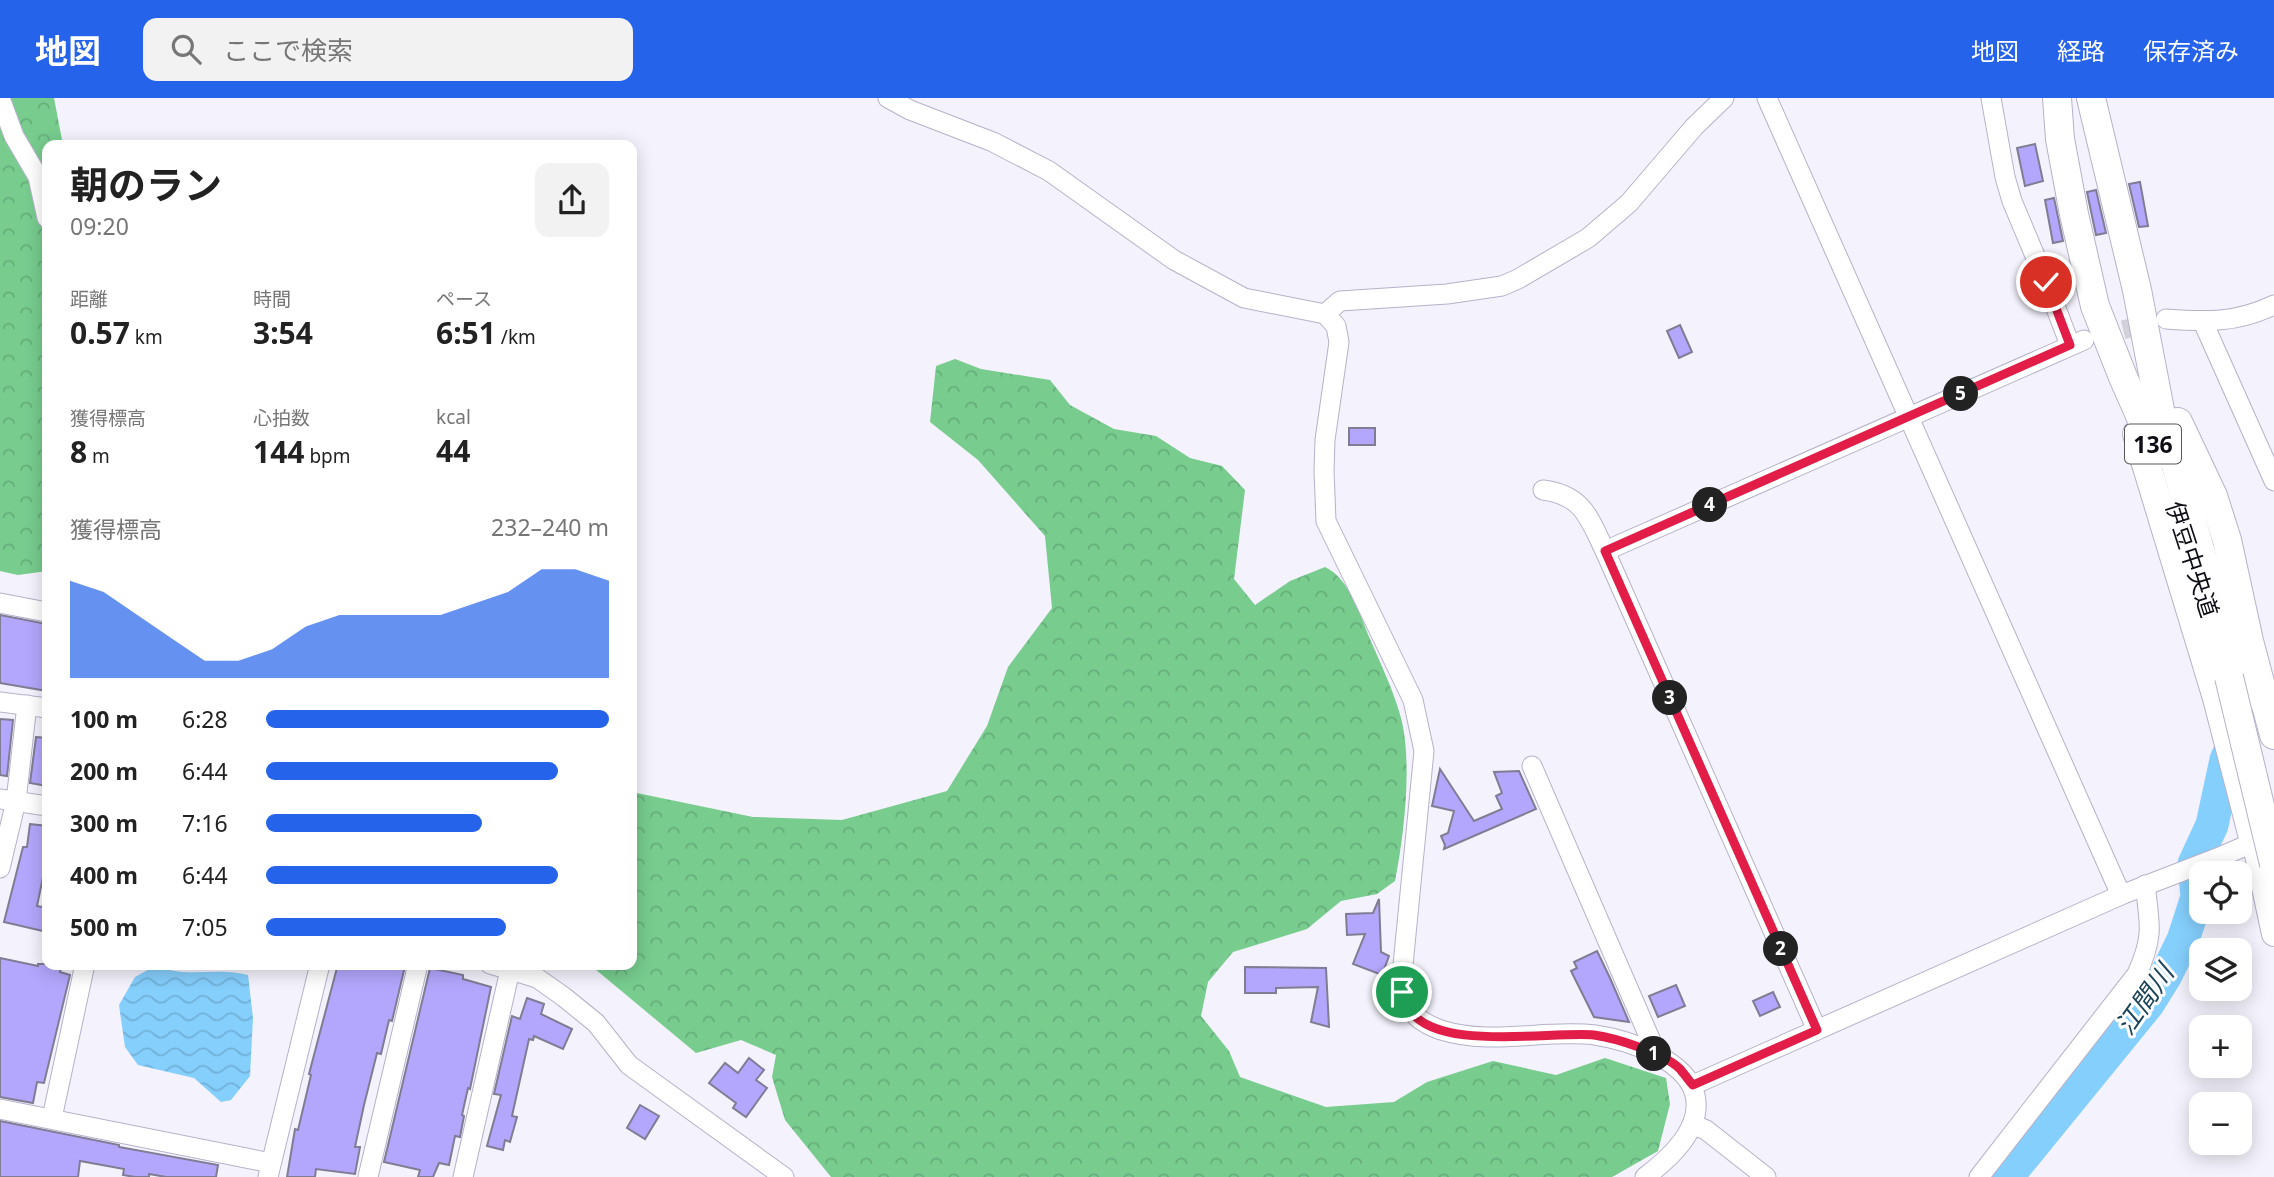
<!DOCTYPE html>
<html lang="ja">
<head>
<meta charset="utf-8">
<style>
	body { margin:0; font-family:"Noto Sans","Noto Sans JP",sans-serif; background:#f2f2f2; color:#222; height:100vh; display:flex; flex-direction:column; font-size:26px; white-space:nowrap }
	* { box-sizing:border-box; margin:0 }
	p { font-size:23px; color:#767676 }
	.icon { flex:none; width:38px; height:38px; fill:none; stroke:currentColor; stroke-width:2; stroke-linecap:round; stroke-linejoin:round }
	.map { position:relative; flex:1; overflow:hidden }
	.drawer { position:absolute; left:42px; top:42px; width:595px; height:830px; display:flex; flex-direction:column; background:#fff; border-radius:14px; box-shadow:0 4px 18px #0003 }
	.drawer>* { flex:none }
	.buttons { position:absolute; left:2189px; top:763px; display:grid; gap:14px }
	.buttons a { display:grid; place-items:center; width:63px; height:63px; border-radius:14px; background:#fff; box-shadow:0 4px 18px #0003; font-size:35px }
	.pin { position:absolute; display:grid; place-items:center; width:60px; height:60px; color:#fff; margin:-30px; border:4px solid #fff; border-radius:50%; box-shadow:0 2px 7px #0007 }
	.km { position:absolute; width:35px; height:35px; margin:-18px; border-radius:50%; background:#222; color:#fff; font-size:19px; line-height:35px; text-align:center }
	.round { display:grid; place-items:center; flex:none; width:74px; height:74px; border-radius:14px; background:#f2f2f2 }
	.overview { display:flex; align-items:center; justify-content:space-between; height:119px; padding:0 28px }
	h1 { font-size:38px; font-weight:700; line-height:52px }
	.stats { display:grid; grid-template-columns:repeat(3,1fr); gap:10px; height:119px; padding:7px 28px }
	.stats div { display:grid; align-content:center }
	.stats b { font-size:30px; font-weight:700 }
	.stats small { font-size:19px; font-weight:400 }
	.stats p { font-size:19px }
	.chart { height:196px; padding:14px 28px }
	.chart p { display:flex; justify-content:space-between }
	.chart svg { width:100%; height:126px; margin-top:7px; fill:#2563eb; opacity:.7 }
	ul { padding:0 28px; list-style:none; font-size:23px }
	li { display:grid; grid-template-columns:112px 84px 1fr; align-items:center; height:52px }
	li i { height:18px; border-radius:9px; background:#2563eb }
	header { display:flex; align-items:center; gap:42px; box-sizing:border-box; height:98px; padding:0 35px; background:#2563eb; color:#fff }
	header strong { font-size:33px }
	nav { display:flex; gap:38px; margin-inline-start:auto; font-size:24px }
	.search { width:490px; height:63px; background:#f2f2f2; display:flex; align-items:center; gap:18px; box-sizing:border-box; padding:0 24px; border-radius:14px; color:#767676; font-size:26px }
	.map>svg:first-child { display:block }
	.forest { fill:url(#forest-crowns) }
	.water { fill:url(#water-waves) }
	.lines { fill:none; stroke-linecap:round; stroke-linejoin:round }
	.river { stroke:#85cffd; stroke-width:33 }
	.building { fill:#b3a7fd; stroke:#7f7c94; stroke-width:2 }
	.minor-tunnel { stroke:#d2d0d9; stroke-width:19; stroke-dasharray:19 10; stroke-linecap:butt }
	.minor-casing { stroke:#b6b1ca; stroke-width:21 }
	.major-casing { stroke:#b6b1ca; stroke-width:26 }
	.highway-casing { stroke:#b6b1ca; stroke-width:30 }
	.minor { stroke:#fff; stroke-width:19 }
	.major { stroke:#fff; stroke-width:24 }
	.highway { stroke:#fff; stroke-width:28 }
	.highway-bridge-casing { stroke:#b6b1ca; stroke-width:30; stroke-linecap:butt }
	.highway-bridge { stroke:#fff; stroke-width:28 }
	.route-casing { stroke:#fff; stroke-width:14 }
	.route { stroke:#e11d48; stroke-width:9 }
	.labels { text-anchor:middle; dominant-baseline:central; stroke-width:6; stroke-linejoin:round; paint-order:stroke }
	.shield { fill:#fff; stroke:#57565b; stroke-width:2 }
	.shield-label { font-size:23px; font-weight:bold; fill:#0f0d15 }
	.street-label { font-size:24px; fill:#0f0d15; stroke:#fff }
	.water-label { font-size:26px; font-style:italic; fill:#1b445b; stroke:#fff }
</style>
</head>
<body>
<header>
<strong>地図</strong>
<div class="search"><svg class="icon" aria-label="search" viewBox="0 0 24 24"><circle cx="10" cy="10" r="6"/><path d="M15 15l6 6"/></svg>ここで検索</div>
<nav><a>地図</a><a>経路</a><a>保存済み</a></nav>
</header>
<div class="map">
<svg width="2274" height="1079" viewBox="0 0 2274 1079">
	<defs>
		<pattern id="forest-crowns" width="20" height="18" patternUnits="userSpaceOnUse" patternTransform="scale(1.75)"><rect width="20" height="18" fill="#77cc8e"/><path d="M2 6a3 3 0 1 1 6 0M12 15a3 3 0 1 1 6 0" fill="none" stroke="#66ae7a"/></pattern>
		<pattern id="water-waves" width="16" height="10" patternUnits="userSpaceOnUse" patternTransform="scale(1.75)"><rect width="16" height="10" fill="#85cffd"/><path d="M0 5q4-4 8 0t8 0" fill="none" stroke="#72b1d8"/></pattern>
	</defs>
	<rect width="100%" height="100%" fill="#f4f2fc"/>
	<g class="forest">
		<path d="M0,0H54L63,47H47V473L18,477L0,473Z"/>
		<path d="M955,261L981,271L1050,282L1070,307L1114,331L1156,338L1190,360L1222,368L1245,392L1234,481L1255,507L1290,483L1325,469C1347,479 1359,512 1367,534C1378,560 1396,597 1402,624C1412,669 1404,737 1395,783L1377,796L1341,803L1307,831L1233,854L1208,884L1201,918L1229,953L1240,979L1326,1009L1394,1004L1427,984L1493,963L1556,977L1605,960L1666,980L1670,1006L1658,1053L1612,1079H831L785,1022L772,979L776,957L741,942L696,955L589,866H632V694L753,719L842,722L947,693L987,628L1008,569L1052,510L1045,438L978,362L930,324L936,268Z"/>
	</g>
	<path class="water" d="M153,869C161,869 167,872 175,873C199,877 223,870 248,877L253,920L250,978L231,1002L221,1004L194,980L138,967L125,949L119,907L135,879Z"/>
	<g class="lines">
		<path class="river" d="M2007,1079L2148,906L2166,877L2183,842L2197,799L2194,766L2212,727L2226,662L2238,635"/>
	</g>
	<g class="building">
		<path d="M2035,46L2043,83L2025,88L2017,50Z"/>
		<path d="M2140,84L2148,128L2139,129L2129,86Z"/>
		<path d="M2096,92L2106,135L2096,137L2087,94Z"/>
		<path d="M2054,100L2063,143L2053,145L2045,102Z"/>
		<path d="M1680,227L1692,254L1679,260L1667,233Z"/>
		<rect x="1349" y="330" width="26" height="17"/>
		<path d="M0,517L47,526V593L0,585Z"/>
		<path d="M0,621L13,622L7,678L0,677Z"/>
		<path d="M36,639L47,640V688L30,685Z"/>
		<path d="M1440,671L1474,723L1502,711L1496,698L1502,695L1494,674L1519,673L1536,711L1444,751L1445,747L1441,738L1448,735L1454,713L1432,708Z"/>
		<path d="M30,726L47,728V760L37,808L47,810V834L4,824L23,749H27Z"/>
		<path d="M1379,801L1381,854L1389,858L1382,877L1353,866L1365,836L1347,837L1346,816L1373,815Z"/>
		<path d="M1597,853L1610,880L1629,924L1594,919L1571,873L1577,870L1574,864Z"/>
		<path d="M0,860L38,868V866H62L60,874L70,877L44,985L37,984L33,1005L0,999Z"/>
		<path d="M338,866H394L405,868L392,923L389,922L381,956L377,955L364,1007L355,1049H360L355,1076L316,1071L315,1079H287L295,1031L298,1032L311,977L309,976Z"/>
		<path d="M1245,869L1326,870L1329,929L1311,924L1318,889L1276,890V895H1245Z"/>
		<path d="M430,870L463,877V881L491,889L470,991L468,990L462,1017L464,1018L460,1039L455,1038L449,1067L439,1065L433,1079H418L420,1072L384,1064Z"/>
		<path d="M1676,887L1685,908L1658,919L1649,898Z"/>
		<path d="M1773,894L1780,909L1760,918L1753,903Z"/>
		<path d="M527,900L544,906L541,916L572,931L563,951L534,938L533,942L529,941L512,1018L517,1019L510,1044L505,1042L503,1052L487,1048L501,997L494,996L512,918L520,921Z"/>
		<path d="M749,960L764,972L756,982L767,990L746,1019L733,1010L736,1005L709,985L725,965L738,975Z"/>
		<path d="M640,1007L659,1018L645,1041L627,1030Z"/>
		<path d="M0,1023L119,1047V1049L218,1067L216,1079H166L149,1076V1079H135L123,1077L124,1071L80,1063L78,1079H0Z"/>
	</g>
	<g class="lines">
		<path class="minor-tunnel" d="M2095,239L2154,224"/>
		<defs>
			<g id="minor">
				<path d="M0,0L14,38L38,79L47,120"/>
				<path d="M888,0L910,12L993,44L1049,73L1174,162L1244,200L1325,216L1336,228L1339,244L1325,342L1324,373L1326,423L1413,602L1424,653L1402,877C1402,906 1412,922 1441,932C1492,948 1544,931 1595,937C1628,942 1686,961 1695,997C1703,1031 1669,1061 1645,1079"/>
				<path d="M1767,0L2121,797"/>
				<path d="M1991,0L2005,79L2012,103L2046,184L2070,247"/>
				<path d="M1325,216L1340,203L1447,196L1502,188L1518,181L1588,140L1629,105L1694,29L1724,0"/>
				<path d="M2166,221C2207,224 2236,225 2274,207"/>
				<path d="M2203,224L2274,383"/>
				<path d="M1543,392C1583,397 1589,420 1605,453L1817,932"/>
				<path d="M1605,453L2084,242"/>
				<path d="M0,505L47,514"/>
				<path d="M0,604L47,610"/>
				<path d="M1532,668L1657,957"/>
				<path d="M0,701L47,708"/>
				<path d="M0,770L16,703L27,607"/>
				<path d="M490,866L537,880L564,899L596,925L629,967L784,1079"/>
				<path d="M1693,987L2121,797L2222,758L2266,739"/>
				<path d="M0,1011L271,1065"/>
				<path d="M52,1020L85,866"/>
				<path d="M1692,1026L1706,1032L1766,1079"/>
				<path d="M268,1079L320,866"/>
				<path d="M368,1079L418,866"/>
				<path d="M463,1079L510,872"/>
				<path d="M1979,1079L2137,876C2154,838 2150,827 2145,787"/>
			</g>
			<path id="major" d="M2254,743L2274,836"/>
			<g id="highway">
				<path d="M2057,0L2060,41L2074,116L2095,208L2123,279L2157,356"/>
				<path d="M2091,0L2137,192L2160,312L2243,601"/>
				<path d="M2178,324L2213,398L2227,442L2249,543L2274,637"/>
				<path d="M2137,336L2217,600L2254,743"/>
			</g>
		</defs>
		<use href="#minor" class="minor-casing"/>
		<use href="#major" class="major-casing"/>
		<use href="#highway" class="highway-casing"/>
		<use href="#minor" class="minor"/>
		<use href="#major" class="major"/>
		<use href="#highway" class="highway"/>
		<defs>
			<path id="highway-bridge" d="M2229,579L2274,766"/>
		</defs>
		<use href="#highway-bridge" class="highway-bridge-casing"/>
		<use href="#highway-bridge" class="highway-bridge"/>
	</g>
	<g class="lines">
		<defs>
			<path id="route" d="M1402,894C1404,898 1405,904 1408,909C1432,955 1550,933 1594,937C1616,940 1663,955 1679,970C1684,975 1688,982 1693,987L1817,932L1605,453L2070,247L2046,184"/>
		</defs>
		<use href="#route" class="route-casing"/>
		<use href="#route" class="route"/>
	</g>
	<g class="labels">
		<rect class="shield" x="2125" y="326.5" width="56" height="39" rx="5"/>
		<g class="shield-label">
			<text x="2153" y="346">136</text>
		</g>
		<g class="street-label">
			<text transform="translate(2193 461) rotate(72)">伊豆中央道</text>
		</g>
		<g class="water-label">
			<text transform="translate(2144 901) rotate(-55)">江間川</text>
		</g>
	</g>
</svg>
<div class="buttons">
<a><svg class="icon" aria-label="locate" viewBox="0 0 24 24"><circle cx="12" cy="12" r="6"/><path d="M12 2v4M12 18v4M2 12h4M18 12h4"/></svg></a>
<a><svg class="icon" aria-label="layers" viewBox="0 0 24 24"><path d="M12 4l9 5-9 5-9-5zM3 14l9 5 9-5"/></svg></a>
<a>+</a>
<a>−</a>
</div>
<div class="pin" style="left:1402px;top:894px;background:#1e9e55"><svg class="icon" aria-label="arrive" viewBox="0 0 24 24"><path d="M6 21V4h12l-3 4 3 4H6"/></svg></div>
<div class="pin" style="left:2046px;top:184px;background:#d93025"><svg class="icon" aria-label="check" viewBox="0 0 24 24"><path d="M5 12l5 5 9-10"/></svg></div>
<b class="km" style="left:1654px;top:956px">1</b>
<b class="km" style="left:1781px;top:851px">2</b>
<b class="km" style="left:1670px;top:600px">3</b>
<b class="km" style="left:1710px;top:407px">4</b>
<b class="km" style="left:1961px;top:296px">5</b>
<section class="drawer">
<div class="overview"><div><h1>朝のラン</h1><p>09:20</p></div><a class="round"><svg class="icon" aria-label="share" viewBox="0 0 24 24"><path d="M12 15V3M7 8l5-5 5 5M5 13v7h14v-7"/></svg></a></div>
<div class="stats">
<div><p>距離</p><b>0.57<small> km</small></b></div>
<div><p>時間</p><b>3:54</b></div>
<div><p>ペース</p><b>6:51<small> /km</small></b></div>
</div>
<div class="stats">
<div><p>獲得標高</p><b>8<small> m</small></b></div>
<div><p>心拍数</p><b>144<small> bpm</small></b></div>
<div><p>kcal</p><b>44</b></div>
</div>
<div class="chart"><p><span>獲得標高</span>232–240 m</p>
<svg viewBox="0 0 160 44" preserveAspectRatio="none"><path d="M0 44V10L10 14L20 22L30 30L40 38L50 38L60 34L70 26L80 22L90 22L100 22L110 22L120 18L130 14L140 6L150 6L160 10V44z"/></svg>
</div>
<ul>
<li><b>100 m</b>6:28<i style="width:100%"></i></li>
<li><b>200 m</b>6:44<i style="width:85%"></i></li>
<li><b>300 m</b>7:16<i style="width:63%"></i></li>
<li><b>400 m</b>6:44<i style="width:85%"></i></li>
<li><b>500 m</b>7:05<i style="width:70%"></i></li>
</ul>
</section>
</div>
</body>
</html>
